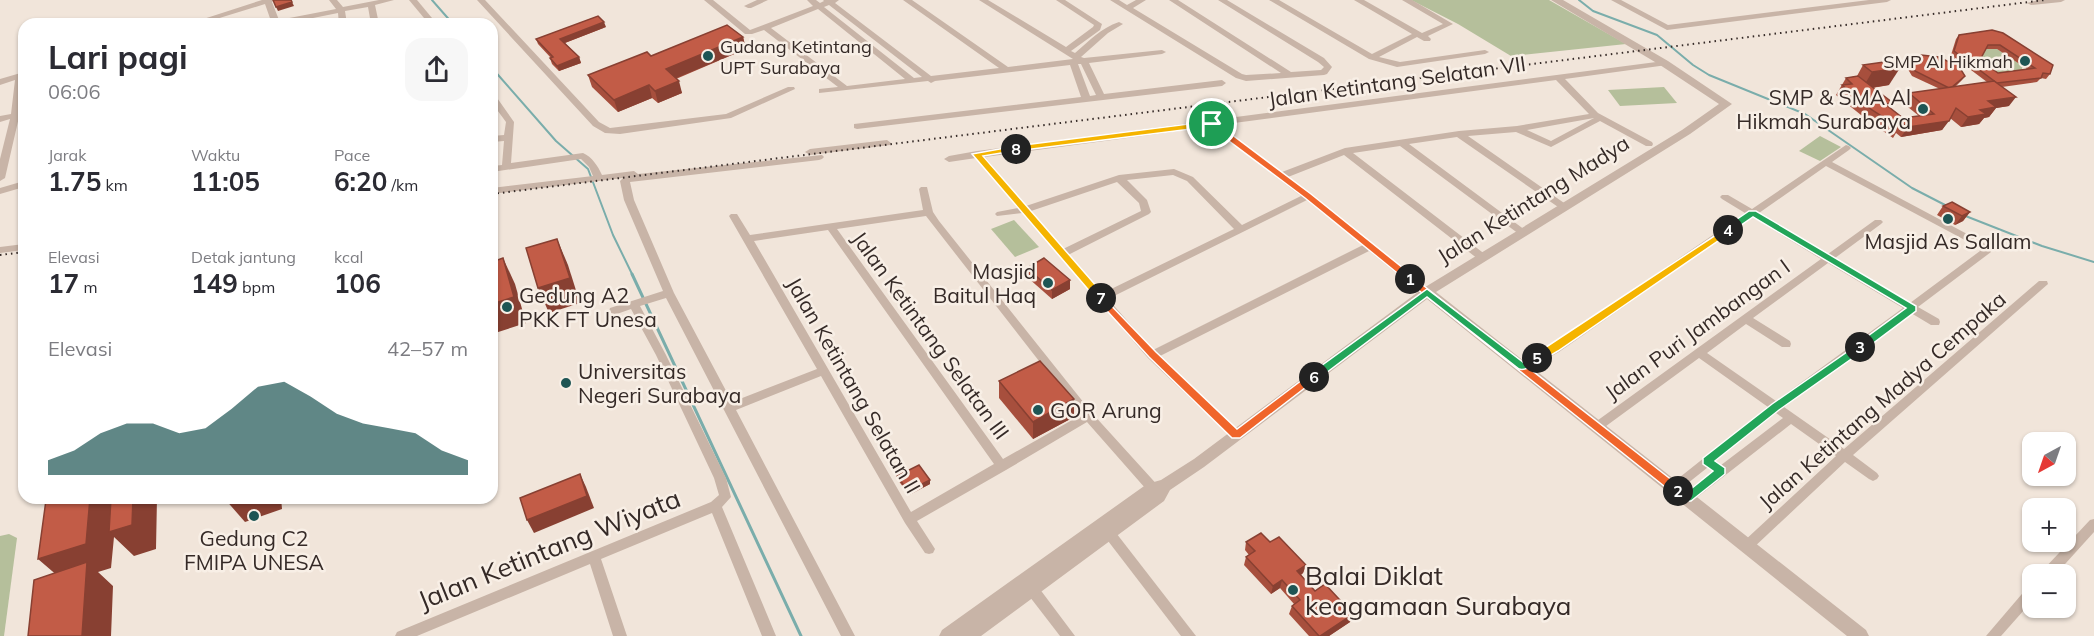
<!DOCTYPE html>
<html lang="id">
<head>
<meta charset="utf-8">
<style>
	body { margin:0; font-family:Mulish,sans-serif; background:#f7f7f7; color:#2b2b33; height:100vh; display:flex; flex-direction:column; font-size:22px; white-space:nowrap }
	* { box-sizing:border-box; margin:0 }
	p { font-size:20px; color:#7c7c81 }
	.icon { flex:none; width:33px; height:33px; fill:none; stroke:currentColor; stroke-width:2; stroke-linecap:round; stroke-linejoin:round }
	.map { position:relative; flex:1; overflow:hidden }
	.details { position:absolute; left:18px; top:18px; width:480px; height:486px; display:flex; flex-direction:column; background:#fff; border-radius:18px; box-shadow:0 2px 4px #0004 }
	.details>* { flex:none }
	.needle { width:39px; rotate:220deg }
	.tools { position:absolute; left:2022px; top:432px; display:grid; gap:12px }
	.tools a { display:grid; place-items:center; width:54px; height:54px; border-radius:12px; background:#fff; box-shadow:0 2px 4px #0004; font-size:30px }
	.pin { position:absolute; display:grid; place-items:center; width:51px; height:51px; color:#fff; margin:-26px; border:3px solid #fff; border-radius:50%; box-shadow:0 2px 6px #0007 }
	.km { position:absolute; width:30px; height:30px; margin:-15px; border-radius:50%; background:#222; color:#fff; font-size:16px; line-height:30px; text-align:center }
	.round { display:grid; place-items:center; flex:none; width:63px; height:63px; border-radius:18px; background:#f7f7f7 }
	.overview { display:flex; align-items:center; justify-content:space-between; height:102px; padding:0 30px }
	h1 { font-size:33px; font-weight:700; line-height:45px }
	.figures { display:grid; grid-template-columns:repeat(3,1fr); gap:9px; height:102px; padding:6px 30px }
	.figures div { display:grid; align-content:center }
	.figures b { font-size:26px; font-weight:700 }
	.figures small { font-size:16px; font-weight:400 }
	.figures p { font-size:16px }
	.chart { height:168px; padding:12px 30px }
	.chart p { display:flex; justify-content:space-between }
	.chart svg { width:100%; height:108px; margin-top:6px; fill:#1e5554; opacity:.7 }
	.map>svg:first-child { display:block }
	.green { fill:#b5bf9b }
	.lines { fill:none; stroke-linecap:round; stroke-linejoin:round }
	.stream-far1 { stroke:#7aadab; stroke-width:2 }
	.stream { stroke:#7aadab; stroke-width:3 }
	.minor { fill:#c8b4a7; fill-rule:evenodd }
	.tertiary { fill:#c8b4a7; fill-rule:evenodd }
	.rail { stroke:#352a27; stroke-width:2; stroke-dasharray:1.5 4; stroke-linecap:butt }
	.wall { fill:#a74f3d; fill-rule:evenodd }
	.shaded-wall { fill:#884032 }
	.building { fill:#c25c47; stroke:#884032; stroke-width:1.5; fill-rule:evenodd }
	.split-1 { fill:#f0652b; stroke:#fff; stroke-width:1.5 }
	.split-2 { fill:#f0652b; stroke:#fff; stroke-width:1.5 }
	.split-3 { fill:#22a559; stroke:#fff; stroke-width:1.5 }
	.split-4 { fill:#22a559; stroke:#fff; stroke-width:1.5 }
	.split-5 { fill:#f5b400; stroke:#fff; stroke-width:1.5 }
	.split-6 { fill:#22a559; stroke:#fff; stroke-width:1.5 }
	.split-7 { fill:#f0652b; stroke:#fff; stroke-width:1.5 }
	.split-8 { fill:#f5b400; stroke:#fff; stroke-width:1.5 }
	.split-9 { fill:#f5b400; stroke:#fff; stroke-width:1.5 }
	.poi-dot { fill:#1e5554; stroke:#f8efe6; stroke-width:2 }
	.labels { text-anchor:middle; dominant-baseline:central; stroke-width:5; stroke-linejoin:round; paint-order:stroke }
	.far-poi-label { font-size:18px; fill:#352a27; stroke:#f8efe6; text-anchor:start }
	.street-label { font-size:21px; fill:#352a27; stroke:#f8efe6 }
	.poi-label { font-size:21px; fill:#352a27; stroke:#f8efe6; text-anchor:start }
	.near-street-label { font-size:26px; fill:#352a27; stroke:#f8efe6 }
	.near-poi-label { font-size:26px; fill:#352a27; stroke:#f8efe6; text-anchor:start }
</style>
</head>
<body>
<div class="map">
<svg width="2094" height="636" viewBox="0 0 2094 636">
	<rect width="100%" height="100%" fill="#f1e5da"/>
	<g class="green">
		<path d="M1411,0H1549L1626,44L1511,56L1458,24Z"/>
		<path d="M1994,47L2023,66L2020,74L1995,77L1975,60L1977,51Z"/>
		<path d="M1664,87L1677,103L1620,106L1608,90Z"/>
		<path d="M1820,136L1841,147L1820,161L1799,151Z"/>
		<path d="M1014,220L1039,247L1015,257L991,229Z"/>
		<path d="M9,534L17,538L4,636H0V536Z"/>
	</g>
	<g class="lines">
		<g class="stream-far1">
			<path d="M432,0L453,24"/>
			<path d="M1579,0L1593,11L1657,35L1693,65L1709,75L1805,114L1912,188L1947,206"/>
			<path d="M492,68L556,141L588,169L613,235L633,276"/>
			<path d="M1963,215L2042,246L2094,262"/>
		</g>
		<path class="stream" d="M632,274L801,636"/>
		<g class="minor">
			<path d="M262,0H274L272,2L279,20L336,9L329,0H337L343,7L379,0H394L375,5L379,24H371L368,7L345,11L347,24H339L338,13L283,24H272L265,4L200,24H188Z"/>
			<path d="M409,0H417L437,24H429Z"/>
			<path d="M477,0H485L599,122L610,128L726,114L788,87H794L795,89L731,118L620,134L605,133L593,126Z"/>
			<path d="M704,0H713L750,30L813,6L807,0H816L820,3L824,1L823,0H839L835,3L931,76L999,68L903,0H912L1008,67L1073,59L979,0H988L1066,47L1093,27L1094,25L1056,0H1065L1102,24L1100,30L1071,51L1075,53C1089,41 1101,28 1119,22L1123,24L1108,33L1081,57L1084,58L1162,50L1166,52L1162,54L1089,63L1104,94L1222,80L1226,83L1222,86L857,129L854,128V124L1081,97L1070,65L935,81L931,83L928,81L819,93V89L838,87L764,30L752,34H745ZM829,5L922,77L914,78L824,7ZM818,9L905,79L847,86L771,28ZM1078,64H1081L1096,95L1090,96Z"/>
			<path d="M757,0H768L751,8H748L744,6Z"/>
			<path d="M1110,0H1119L1127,5L1136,0H1146L1133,8L1242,74L1246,75L1281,73L1169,0H1178L1291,72L1321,70L1324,67L1318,62L1218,0H1227L1324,58L1332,67L1327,74L1324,75L1246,81L1236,78Z"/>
			<path d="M1269,0H1279L1372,54L1412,34L1354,0H1364L1422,33L1443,24L1402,0H1412L1453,24L1428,36L1431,39L1430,41H1424L1417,37L1379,57L1400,62L1485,50L1489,52L1485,54L1397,67L1369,59Z"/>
			<path d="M1611,0H1621L1668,25L1869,0H1891L1887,2L1667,30Z"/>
			<path d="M2038,0H2065L2061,2L2031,5L2027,3Z"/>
			<path d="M1664,61L1668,63L1667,65L1565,79L1598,113L1652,142L1653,144L1652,146H1646L1600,121L1551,147L1516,132L1468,136L1567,205L1569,207L1567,209H1561L1457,137L1409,144L1525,230L1527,232L1525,234H1519L1400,146L1353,153L1486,255L1487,257L1486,259H1478L1344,155L1288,177L1432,292L1427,296L1423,295L1369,251L1160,356L1240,432L1242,435L1240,438L1236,440L1232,438L1148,358L1022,213L997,216L995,214L997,212L1018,208L976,158L949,162L944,159L949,156L977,151ZM1556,80L1589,114L1517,126L1459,131L1345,148L1282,172L1219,125ZM1594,118L1551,141L1527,130ZM1210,127L1301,196L1242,225L1193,177L1174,169L1119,175L1026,206L985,157ZM1173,175L1187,181L1234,229L1103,293L1068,255L1149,214L1151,212L1147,200L1127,180ZM1117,182L1139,203L1141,211L1063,249L1031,211ZM1307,200L1363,245L1153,350L1108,299Z"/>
			<path d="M24,72L20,111L24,110V116L19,117L5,178L0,181V159L10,119L0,122V116L11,114L15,80L0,85V79Z"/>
			<path d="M492,94L495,95L514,122L511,163L583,153C592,157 598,166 602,175L634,171L638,174L822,155L824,157L822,159L819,160L630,182L634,200L674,293L732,402L817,369L729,216L731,214H737L750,235L923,210L919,189L921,187H927L933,212L939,221L1092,413L1161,489L1163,493L1161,497L1157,498L1153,497L1087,422L1006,470L917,521L935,549L933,553L929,554L925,553L905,523L821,376L736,410L855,636H841L666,298L640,306L666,355L726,478L731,497L722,507L776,636H762L712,513L601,559L627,636H613L590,564L417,636H395L397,632L711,502L719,495L714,478L656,355L631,309L614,315L609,311L610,308L663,291L624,200L620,181L623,178L492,194V188L593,176L589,167L581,159L492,172V166L502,165L504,141L492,142V136L504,135L506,122L492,103ZM926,216L1081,415L1003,459L837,229ZM828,230L994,464L911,512L754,241Z"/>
			<path d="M887,140L891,143L890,145L810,155L805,152L810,149Z"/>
			<path d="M1846,145L1849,146L1851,148L1849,150L1832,162L1984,243L1991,252L1918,307L1939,319L1940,322L1939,325H1931L1911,313L1784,407L1844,449L2039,281H2047L2048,284L1853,455L1877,473L1879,476L1877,479L1873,481L1869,479L1845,462L1751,550L1747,551L1743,550L1741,546L1743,542L1836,456L1791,424L1691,502L1687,503L1683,502L1681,498L1683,494L1783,418L1776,413L1678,491L1674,493L1670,491L1668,488L1670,485L1768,407L1699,358L1602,429L1598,430L1594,429L1592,426L1594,423L1821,259L1752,217L1559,352L1526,370H1518L1517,367L1518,364L1551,346L1745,213L1722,199L1720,197L1722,195H1728L1752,209ZM1826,166L1978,247L1980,251L1910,303L1835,258L1881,224L1883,222L1881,220H1875L1828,254L1759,213ZM1828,263L1903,308L1776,401L1707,353L1746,324L1782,347H1790L1791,344L1790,341L1753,318Z"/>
			<path d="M24,181V187L0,194V188Z"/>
			<path d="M24,244V250L0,253V247Z"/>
			<path d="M2094,519V532L2056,574H2042L2043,570L2090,520Z"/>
			<path d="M1109,528L1113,529L1196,636H1181L1105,537L1103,533L1105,529Z"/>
			<path d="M1028,578L1033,580L1075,636H1060L1023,588L1022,584L1023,580Z"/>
			<path d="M2032,586V601L2001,636H1986L2027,588Z"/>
		</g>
		<path class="tertiary" d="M1551,0H1563L1668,61L1732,104L1690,134L1436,292L1866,630L1869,636H1847L1427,299L1204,467L1170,490L1164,501L981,636H939L942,630L1147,484L1161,480L1194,459L1422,289L1682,130L1719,104L1660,65Z"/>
		<g class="rail">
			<path d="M492,194L2045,0"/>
			<path d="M0,255L24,252"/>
		</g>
	</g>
	<g class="wall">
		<path d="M606,27L565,43L579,57L581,63L559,71L552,64L550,58H551L538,44L536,39Z"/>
		<path d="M1992,30L2050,74L2046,79L2041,78L2037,82L2002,87L2009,106L1996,108L1989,117L1984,118L1979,124L1961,127L1950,118L1942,130L1901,137L1896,133L1893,138L1866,119L1836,95L1846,78L1857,76L1863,65L1889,85L1873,88L1890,108L1903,118L1919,116L1903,103L1909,93L1940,89L1912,76L1906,66L1909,61L1950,62L1953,57L1965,76L1962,80L1955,87L1987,82L1951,55L1956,39L1959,35ZM1985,49H1997L2027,69L1998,73L1980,60Z"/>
		<path d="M743,37L746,49L676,79L682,93L658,103L652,98L618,112L592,87L588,75L651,56Z"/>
		<path d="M1943,206L1970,212L1963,221L1955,225L1937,215Z"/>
		<path d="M1027,268L1070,280V289L1052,299L1027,277Z"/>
		<path d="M999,381L1074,399V417L1033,439L999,398Z"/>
		<path d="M897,476L930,484L909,495L898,480Z"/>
		<path d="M1246,542H1270L1306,565L1303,573L1301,575L1315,591L1353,614L1350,622L1329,636H1309L1289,614L1292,606L1294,604L1280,588L1271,594L1244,565L1246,557L1249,555L1245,550Z"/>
	</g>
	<g class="shaded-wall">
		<path d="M292,2L294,6L278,11L276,7Z"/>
		<path d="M604,22L606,27L562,44L560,39Z"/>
		<path d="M743,37L746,49L669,81L666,69Z"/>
		<path d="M579,57L581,63L559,71L557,66Z"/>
		<path d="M1900,68L1889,85L1862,89L1872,72Z"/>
		<path d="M679,81L682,93L658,103L655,91Z"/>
		<path d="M649,85L652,98L618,112L614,100Z"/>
		<path d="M2016,97L2009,106L1996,108L1989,117L1984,118L1979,124L1961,127L1968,117L1980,110L1988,101Z"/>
		<path d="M1949,121L1942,130L1901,137L1908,127Z"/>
		<path d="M1970,212L1963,221L1955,225L1962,216Z"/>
		<path d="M557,239L568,265L580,303L549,313L538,288Z"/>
		<path d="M503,258L515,284L526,323L492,334V304Z"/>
		<path d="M1070,280V289L1052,299V290Z"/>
		<path d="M1074,399V417L1033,439V422Z"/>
		<path d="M580,474L586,487L594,508L534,533L527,520Z"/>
		<path d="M930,480V484L909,495L908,491Z"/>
		<path d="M90,498H104L116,510L133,498H157L156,549L134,556L114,537L111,568L98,572L113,586L111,636H82L66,583L38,559Z"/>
		<path d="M224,498H281L282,509L245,522Z"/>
		<path d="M1306,565L1303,573L1294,579L1297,571Z"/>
		<path d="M1282,580L1280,588L1271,594L1273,586Z"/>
		<path d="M1353,614L1350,622L1329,636H1320Z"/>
	</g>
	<g class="building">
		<path d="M273,0H291L292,2L276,7Z"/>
		<path d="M598,16L604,22L560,39L579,57L557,66L550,58L553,57L536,39Z"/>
		<path d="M727,25L743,37L666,69L679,81L655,91L649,85L614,100L588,75L647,52L651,56Z"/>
		<path d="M1992,30L2003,33L2053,65L2050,74L2043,73L2041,78L1997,83L1954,51L1959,35ZM1988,45H2000L2035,68L1998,73L1980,60Z"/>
		<path d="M1921,55L1939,57L1951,63L1953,57L1965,76L1952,87L1949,88L1915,71L1909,61Z"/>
		<path d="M1891,61L1900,68L1872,72L1863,65Z"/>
		<path d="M1858,76L1893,103L1885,104L1903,118L1934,114L1909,93L1994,81L2016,97L1988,101L1996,107L1980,110L1986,114L1968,117L1956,108L1949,121L1908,127L1902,123L1900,128L1872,110L1842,85L1852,84L1846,78Z"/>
		<path d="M1952,202L1970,212L1962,216L1943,206Z"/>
		<path d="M557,239L570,278L538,288L526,248Z"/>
		<path d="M503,258L514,297L492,304V262Z"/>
		<path d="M1044,258L1070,280L1052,290L1027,268Z"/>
		<path d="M1040,361L1074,399L1033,422L999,381Z"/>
		<path d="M919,465L930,480L908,491L897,476Z"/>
		<path d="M580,474L587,496L527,520L520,498Z"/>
		<path d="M51,498H90L86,544L38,559L46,500Z"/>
		<path d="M111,498H133L132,525L109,532Z"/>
		<path d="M1261,533L1270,542L1279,537L1306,565L1297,571L1315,591L1325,584L1353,614L1320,636H1319L1292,606L1300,600L1282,580L1273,586L1246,557L1255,551L1246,542Z"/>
		<path d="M87,562L82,636H28L34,580Z"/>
	</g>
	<path class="split-1" d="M1209,122H1215L1311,194L1413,276V281H1407L1305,198L1209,126Z"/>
	<path class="split-2" d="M1410,275L1682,488V494H1674L1407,281V276Z"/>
	<path class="split-3" d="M1860,343L1865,347L1864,350L1779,410L1715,461L1725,468V474L1691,501H1683L1674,494V488L1678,487L1687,492L1713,471L1703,464V458L1772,404Z"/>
	<path class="split-4" d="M1749,211H1756L1916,306V311L1864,350H1857V344L1906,308L1753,217L1731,232H1724V228Z"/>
	<path class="split-5" d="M1728,227L1732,230L1731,232L1558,351L1541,361H1534V355Z"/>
	<path class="split-6" d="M1427,289L1523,362L1537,354L1542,358C1538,364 1526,371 1519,369L1427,297L1318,379H1310V374Z"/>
	<path class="split-7" d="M1101,295L1156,352L1237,429L1310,374L1314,373L1319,377L1240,438H1232L1149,357L1098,301V296Z"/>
	<path class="split-8" d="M1016,146L1021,149L1019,150L983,156L1105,296V301H1098L972,154Z"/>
	<path class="split-9" d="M1212,121L1215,122V126L1016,151L1012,149L1016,146Z"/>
	<g class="poi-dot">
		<circle cx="708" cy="56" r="6"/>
		<circle cx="2025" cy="61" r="6"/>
		<circle cx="1923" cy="109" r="6"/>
		<circle cx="1948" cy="219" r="6"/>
		<circle cx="1048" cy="283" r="6"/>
		<circle cx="507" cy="307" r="6"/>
		<circle cx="566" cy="383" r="6"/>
		<circle cx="1038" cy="410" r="6"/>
		<circle cx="254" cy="516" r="6"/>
		<circle cx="1293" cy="590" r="6"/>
	</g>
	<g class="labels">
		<g class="far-poi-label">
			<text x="720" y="46">Gudang Ketintang<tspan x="720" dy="21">UPT Surabaya</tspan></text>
			<text x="2013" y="61" text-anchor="end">SMP Al Hikmah</text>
		</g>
		<g class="street-label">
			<text transform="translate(1397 81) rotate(-8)">Jalan Ketintang Selatan VII</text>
			<text transform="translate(1533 199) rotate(-32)">Jalan Ketintang Madya</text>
			<text transform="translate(1697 329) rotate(-36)">Jalan Puri Jambangan I</text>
			<text transform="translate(931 335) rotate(54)">Jalan Ketintang Selatan III</text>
			<text transform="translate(854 385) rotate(60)">Jalan Ketintang Selatan II</text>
			<text transform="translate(1882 400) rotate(-41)">Jalan Ketintang Madya Cempaka</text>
		</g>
		<g class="poi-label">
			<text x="1911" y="97" text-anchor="end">SMP &amp; SMA Al<tspan x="1911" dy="24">Hikmah Surabaya</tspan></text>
			<text x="1948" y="241" text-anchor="middle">Masjid As Sallam</text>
			<text x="1036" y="271" text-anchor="end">Masjid<tspan x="1036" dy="24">Baitul Haq</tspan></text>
			<text x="519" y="295">Gedung A2<tspan x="519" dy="24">PKK FT Unesa</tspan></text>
			<text x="578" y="371">Universitas<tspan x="578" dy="24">Negeri Surabaya</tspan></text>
			<text x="1050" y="410">GOR Arung</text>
			<text x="254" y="538" text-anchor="middle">Gedung C2<tspan x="254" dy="24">FMIPA UNESA</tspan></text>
		</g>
		<g class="near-street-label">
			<text transform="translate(549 549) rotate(-22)">Jalan Ketintang Wiyata</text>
		</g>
		<g class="near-poi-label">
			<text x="1305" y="575">Balai Diklat<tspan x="1305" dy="30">keagamaan Surabaya</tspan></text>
		</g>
	</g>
</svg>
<div class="tools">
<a><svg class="needle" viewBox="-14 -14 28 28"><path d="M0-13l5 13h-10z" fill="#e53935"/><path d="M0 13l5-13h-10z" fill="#7c7c81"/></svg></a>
<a>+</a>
<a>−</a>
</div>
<div class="pin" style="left:1212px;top:124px;background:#1e9e55"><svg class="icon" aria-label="arrive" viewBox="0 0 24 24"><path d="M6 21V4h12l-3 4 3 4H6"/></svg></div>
<b class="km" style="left:1410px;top:279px">1</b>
<b class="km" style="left:1678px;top:491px">2</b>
<b class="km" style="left:1860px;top:347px">3</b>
<b class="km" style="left:1728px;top:230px">4</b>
<b class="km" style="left:1537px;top:358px">5</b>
<b class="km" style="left:1314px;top:377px">6</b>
<b class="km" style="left:1101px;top:298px">7</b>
<b class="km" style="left:1016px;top:149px">8</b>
<section class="details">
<div class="overview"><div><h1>Lari pagi</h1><p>06:06</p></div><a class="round"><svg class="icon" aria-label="share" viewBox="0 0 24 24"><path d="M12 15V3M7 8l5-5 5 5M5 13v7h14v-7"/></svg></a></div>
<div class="figures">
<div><p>Jarak</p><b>1.75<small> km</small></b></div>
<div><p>Waktu</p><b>11:05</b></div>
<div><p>Pace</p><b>6:20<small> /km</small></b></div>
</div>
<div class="figures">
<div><p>Elevasi</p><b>17<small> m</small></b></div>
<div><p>Detak jantung</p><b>149<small> bpm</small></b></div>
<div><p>kcal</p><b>106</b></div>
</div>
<div class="chart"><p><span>Elevasi</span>42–57 m</p>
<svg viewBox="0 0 160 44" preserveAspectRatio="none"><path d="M0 44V38L10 34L20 27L30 23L40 23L50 27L60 25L70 17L80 8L90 6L100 12L110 19L120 23L130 25L140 27L150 34L160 38V44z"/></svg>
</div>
</section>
</div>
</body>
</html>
